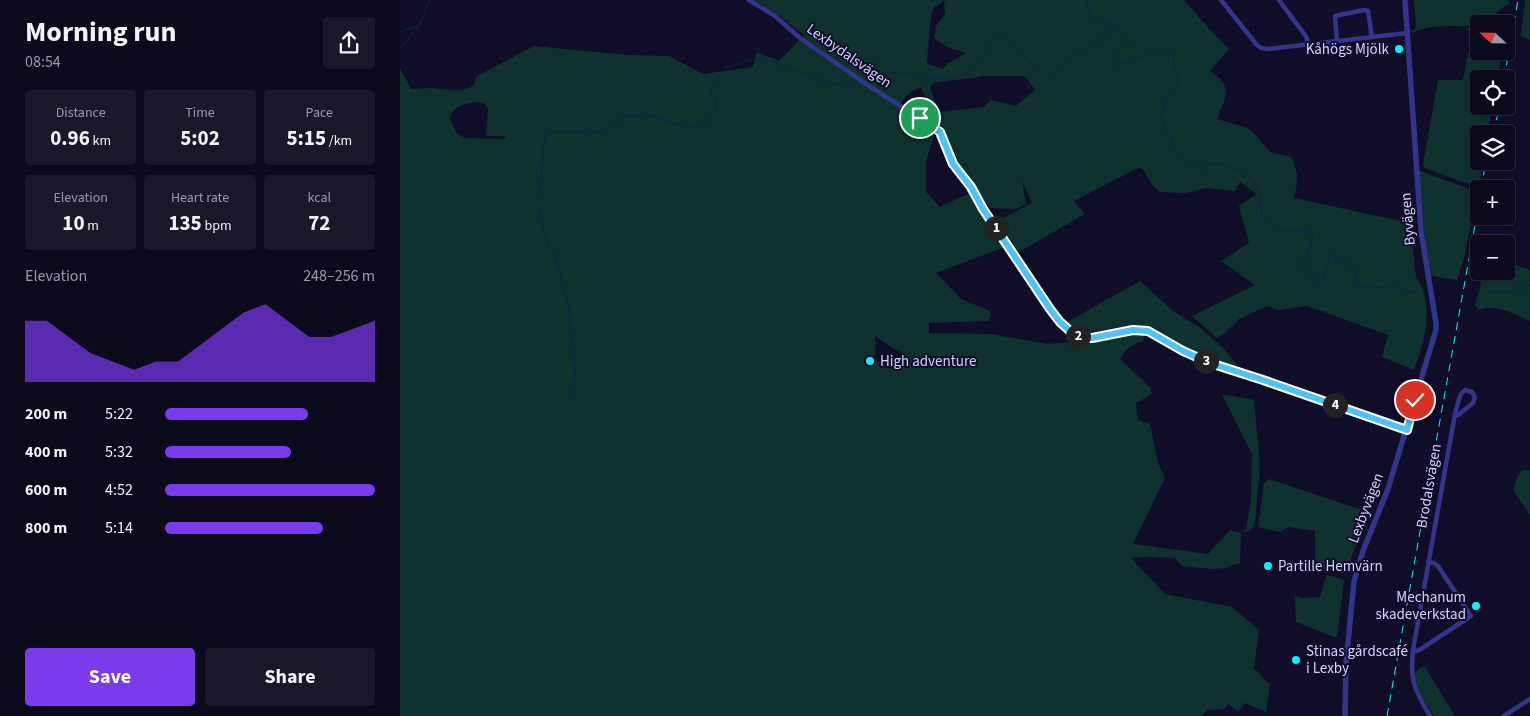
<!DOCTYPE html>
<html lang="en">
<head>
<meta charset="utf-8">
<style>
	body { margin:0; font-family:"Source Sans 3",sans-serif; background:#19182a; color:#f1f3f6; height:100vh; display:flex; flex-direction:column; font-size:19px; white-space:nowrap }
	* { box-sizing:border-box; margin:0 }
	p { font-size:16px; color:#9a9aa4 }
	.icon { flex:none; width:28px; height:28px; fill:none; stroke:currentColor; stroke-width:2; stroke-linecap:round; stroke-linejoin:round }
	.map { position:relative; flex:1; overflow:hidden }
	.panel { display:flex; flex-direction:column; background:#0b0a1d; width:400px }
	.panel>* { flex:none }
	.needle { width:32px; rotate:292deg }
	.tools { position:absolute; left:1070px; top:15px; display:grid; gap:10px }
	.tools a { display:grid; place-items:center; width:45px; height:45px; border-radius:5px; background:#0b0a1d; box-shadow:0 1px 4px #0004,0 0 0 1px #2b2b3b; font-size:25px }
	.pin { position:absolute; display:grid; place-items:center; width:42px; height:42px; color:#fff; margin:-21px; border:2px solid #fff; border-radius:50%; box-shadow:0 1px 5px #0007 }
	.km { position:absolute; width:25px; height:25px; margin:-12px; border-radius:50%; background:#222; color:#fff; font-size:14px; line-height:25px; text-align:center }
	.round { display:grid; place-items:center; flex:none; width:52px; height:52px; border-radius:5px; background:#19182a }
	.head { display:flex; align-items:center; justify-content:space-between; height:85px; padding:0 25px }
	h1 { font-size:28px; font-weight:700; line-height:38px }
	.metrics { display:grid; grid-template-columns:repeat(3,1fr); gap:8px; height:85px; padding:5px 25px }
	.metrics div { display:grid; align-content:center; border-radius:5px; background:#19182a; text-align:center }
	.metrics b { font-size:21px; font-weight:700 }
	.metrics small { font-size:14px; font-weight:400 }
	.metrics p { font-size:14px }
	.chart { height:140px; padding:10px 25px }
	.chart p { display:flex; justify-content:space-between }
	.chart svg { width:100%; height:90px; margin-top:5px; fill:#7c3aed; opacity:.7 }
	.cta { display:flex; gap:10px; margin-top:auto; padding:10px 25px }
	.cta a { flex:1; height:58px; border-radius:5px; background:#7c3aed; color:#fff; font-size:20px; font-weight:700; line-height:58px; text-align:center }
	.cta a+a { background:#19182a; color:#f1f3f6 }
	ul { padding:0 25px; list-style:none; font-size:16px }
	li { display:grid; grid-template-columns:80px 60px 1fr; align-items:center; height:38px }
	li i { height:12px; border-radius:6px; background:#7c3aed }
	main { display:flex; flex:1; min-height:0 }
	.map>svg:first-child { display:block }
	.green { fill:#0f312e; fill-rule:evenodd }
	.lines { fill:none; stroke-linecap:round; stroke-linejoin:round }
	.stream { stroke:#07244c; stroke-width:1 }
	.minor { stroke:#33358a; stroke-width:4.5 }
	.tertiary { stroke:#33358a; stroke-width:5.5 }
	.rail { stroke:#00f5fd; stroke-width:1; stroke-dasharray:8 6; stroke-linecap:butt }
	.route-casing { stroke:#fff; stroke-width:10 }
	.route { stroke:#4fc3f7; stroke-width:6 }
	.poi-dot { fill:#00f5fd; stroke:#0f0d27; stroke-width:2 }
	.labels { text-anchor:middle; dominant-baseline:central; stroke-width:4; stroke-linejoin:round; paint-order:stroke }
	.poi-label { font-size:15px; fill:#d4d2ff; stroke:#0f0d27; text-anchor:start }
	.street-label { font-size:15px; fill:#d4d2ff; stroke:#0f0d27 }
</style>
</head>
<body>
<main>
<section class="panel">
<div class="head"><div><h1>Morning run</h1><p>08:54</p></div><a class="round"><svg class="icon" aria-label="share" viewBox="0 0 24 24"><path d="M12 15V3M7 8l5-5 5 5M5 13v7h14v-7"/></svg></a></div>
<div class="metrics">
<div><p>Distance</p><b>0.96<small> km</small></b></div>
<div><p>Time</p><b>5:02</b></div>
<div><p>Pace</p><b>5:15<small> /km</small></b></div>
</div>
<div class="metrics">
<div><p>Elevation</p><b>10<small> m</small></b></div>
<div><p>Heart rate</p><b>135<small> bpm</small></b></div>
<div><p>kcal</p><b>72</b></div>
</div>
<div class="chart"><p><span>Elevation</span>248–256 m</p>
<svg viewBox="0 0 160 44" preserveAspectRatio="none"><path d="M0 44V14L10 14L20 22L30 30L40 34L50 38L60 34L70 34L80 26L90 18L100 10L110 6L120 14L130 22L140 22L150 18L160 14V44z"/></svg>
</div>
<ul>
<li><b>200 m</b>5:22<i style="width:68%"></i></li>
<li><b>400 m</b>5:32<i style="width:60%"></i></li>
<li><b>600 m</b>4:52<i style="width:100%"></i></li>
<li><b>800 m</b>5:14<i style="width:75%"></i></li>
</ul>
<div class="cta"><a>Save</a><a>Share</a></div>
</section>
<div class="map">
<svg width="1130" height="716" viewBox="0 0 1130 716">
	<rect width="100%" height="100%" fill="#0f0d27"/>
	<g class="green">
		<path d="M354,0H784L802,21L829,49L810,71C833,86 827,96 817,119L845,127L852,131L870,152L891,157C899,172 898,182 894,198L1010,223L1016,277C1036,306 1024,341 1014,370L982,357L988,335L907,306L879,310L867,306L839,319L825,333L817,338L792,316L855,285L821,261L849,243L839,206L857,194L840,182L835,191L805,188L795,191L785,193L760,192L753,186L743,169L738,168L674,201L685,214L619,252L597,221L632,203L622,181L626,204L616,209L590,208L556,160L546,135L521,117L527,104L521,87C511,90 504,97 499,107L535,133L526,161V192L540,207L570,193L574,198V204L577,206L605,247L536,273L561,299L590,311L591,315L588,321L529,323V333L592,334L647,344L672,342L727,334L726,326L689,332L676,330L667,322L740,281L773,311L802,329L822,347L841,369L839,370C823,365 806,360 791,352C776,344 763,332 746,328L743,341C733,344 725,349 720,359L750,387L752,393L747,397L736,403L738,420L750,424L758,463L765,478L733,544L808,554L830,530L841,533L846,529L851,499L852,454L822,395L835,396L854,400L860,464L855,524L851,530L841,533L840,563L826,568L812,569L782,566L775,558L747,557L731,558L765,594L832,607L859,630L854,668L870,685L866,712L845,703L838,712L828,703L825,709L806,710L802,716H0V68L11,89C20,89 30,87 39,89C52,90 62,93 74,85L76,77L81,74L134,46L228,55L269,56L303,74L353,67L357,52L379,61L404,35L381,17ZM544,1L545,14L536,26L534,38L547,47L566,53L547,64L543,69L530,65L527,62L530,25L533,8ZM585,76H625L635,90L616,106L591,100L584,107L539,112L530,88L533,83ZM77,102L84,103L88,109L86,136H106L104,139L65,138L57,134L50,119C53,105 65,104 77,102ZM475,336C484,342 492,349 502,352L499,369L486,367L474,358L476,347Z"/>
		<path d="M1014,0H1110L1109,4C1099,8 1093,19 1084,23C1062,30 1034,21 1013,33L1011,31L1014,30L1016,26Z"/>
		<path d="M1125,0H1130V40L1121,36Z"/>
		<path d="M1079,27V51H1102L1097,79H1079V106H1092L1088,134H1079V161H1083L1079,188L1025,168L1023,165L1038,80H1063L1067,58L1074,40L1067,29Z"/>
		<path d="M1019,171H1021L1077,192L1064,258L1057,280L1031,276L1025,242Z"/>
		<path d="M1106,261L1130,270V321C1111,313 1098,304 1078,310L1075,305L1080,288L1083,271H1106Z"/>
		<path d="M1122,470H1130V515L1113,490L1118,476Z"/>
		<path d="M869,479L968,512L946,572L943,574L918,567L915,559V531L889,527L880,532L858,527L864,483Z"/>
		<path d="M927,575L944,580L937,638L896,622L895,595L902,598L920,597Z"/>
		<path d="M1021,667H1025L1055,716H1034C1026,703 1014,688 1015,672Z"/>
	</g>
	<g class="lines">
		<g class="stream">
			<path d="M688,0C685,23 703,18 716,27C723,31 726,35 730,42C724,49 716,50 711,57L716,65L767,50L773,54L774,66L779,81L774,92L765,102L761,118L778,155L803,170C804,168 807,165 809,165C819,160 849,173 855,182C861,192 860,206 862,217L870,224L886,232L908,230L913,236L909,253L902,263C905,272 910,275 917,281L923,280L930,255C943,260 956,266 956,282L965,287L1000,288L1005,291L1015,293L1017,286"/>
			<path d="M0,32L18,26"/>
			<path d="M0,49L19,26L30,0"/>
			<path d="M648,73L651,74C656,70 661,65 666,61C683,49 703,42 715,26"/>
			<path d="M467,80C478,76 489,71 501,73C525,75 542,85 566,74C582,67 581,54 591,42C593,39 597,37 600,35L613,42L636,69L642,71"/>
			<path d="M139,198L145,133C162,129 181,135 198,132C211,131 219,118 228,116C234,115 242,115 247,115C268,118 294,138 311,116C314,112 316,106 317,102L310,92L316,80L326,67L350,60L368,59L388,68L409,75L423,82L443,85H455L459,84"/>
			<path d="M139,206L141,213L143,230L157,262L168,304L175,368L174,387L168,402"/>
			<path d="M1087,292H1115L1130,285"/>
		</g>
		<g class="minor">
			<path d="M349,0L375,16L400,38L469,86L537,129L542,137L553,164L571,187L583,209L650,309L660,322L671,331L681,337L692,338L733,330L748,331L783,351L810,363L863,380L1007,430"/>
			<path d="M821,0L857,45L861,48L867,49L1007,33"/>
			<path d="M879,0L907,38L908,45"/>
			<path d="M937,41L935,16L964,10L968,11L972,37"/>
			<path d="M1013,650L1017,651L1021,649L1071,616L1038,566L1034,563L1028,562"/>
			<path d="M1030,716C1014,689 1010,681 1013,650L1055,414L1059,399L1061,394L1065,390L1072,392L1075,397L1073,403L1058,415L1055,414"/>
			<path d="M1104,716L1130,699"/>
		</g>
		<path class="tertiary" d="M945,716L946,664L954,581L963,551L988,489L1036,330V323L1021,231L1005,0"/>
		<g class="rail">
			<path d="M1104,79L1118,0"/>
			<path d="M1094,134L1099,106"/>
			<path d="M1081,189L1086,161"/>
			<path d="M987,716L1079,203"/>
		</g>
	</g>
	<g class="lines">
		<defs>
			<path id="route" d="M520,118L540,132L553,164L571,187L583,209L650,309L660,322L670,331L681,337L692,338L733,330L748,331L783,351L810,363L863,380L1007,430L1015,400"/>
		</defs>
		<use href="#route" class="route-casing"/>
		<use href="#route" class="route"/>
	</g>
	<g class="poi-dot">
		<circle cx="999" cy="49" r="5"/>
		<circle cx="470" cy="361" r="5"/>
		<circle cx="868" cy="566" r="5"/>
		<circle cx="1076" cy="606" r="5"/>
		<circle cx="896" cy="660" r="5"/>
	</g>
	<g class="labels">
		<g class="poi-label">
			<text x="989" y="49" text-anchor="end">Kåhögs Mjölk</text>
			<text x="480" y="361">High adventure</text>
			<text x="878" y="566">Partille Hemvärn</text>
			<text x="1066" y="597" text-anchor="end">Mechanum<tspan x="1066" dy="17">skadeverkstad</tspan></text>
			<text x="906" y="651">Stinas gårdscafé<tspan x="906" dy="17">i Lexby</tspan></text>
		</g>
		<g class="street-label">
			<text transform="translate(449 56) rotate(35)">Lexbydalsvägen</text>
			<text transform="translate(1008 219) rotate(-95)">Byvägen</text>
			<text transform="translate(1029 486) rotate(-80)">Brodalsvägen</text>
			<text transform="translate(966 508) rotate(-69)">Lexbyvägen</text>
		</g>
	</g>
</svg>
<div class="tools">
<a><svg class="needle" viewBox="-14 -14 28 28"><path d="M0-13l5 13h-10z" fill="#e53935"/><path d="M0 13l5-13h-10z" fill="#9a9aa4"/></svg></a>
<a><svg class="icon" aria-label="locate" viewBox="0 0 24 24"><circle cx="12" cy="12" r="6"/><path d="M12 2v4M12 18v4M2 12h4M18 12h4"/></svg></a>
<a><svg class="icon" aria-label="layers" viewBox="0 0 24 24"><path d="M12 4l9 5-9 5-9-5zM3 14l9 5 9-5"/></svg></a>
<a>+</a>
<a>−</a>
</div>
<div class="pin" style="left:520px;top:118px;background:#1e9e55"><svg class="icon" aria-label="arrive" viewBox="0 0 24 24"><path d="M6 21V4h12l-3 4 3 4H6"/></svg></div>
<div class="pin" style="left:1015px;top:400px;background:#d93025"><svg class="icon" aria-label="check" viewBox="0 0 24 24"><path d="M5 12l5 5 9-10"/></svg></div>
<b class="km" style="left:596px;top:228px">1</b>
<b class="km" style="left:678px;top:336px">2</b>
<b class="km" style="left:806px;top:361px">3</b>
<b class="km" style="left:935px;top:405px">4</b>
</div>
</main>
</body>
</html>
